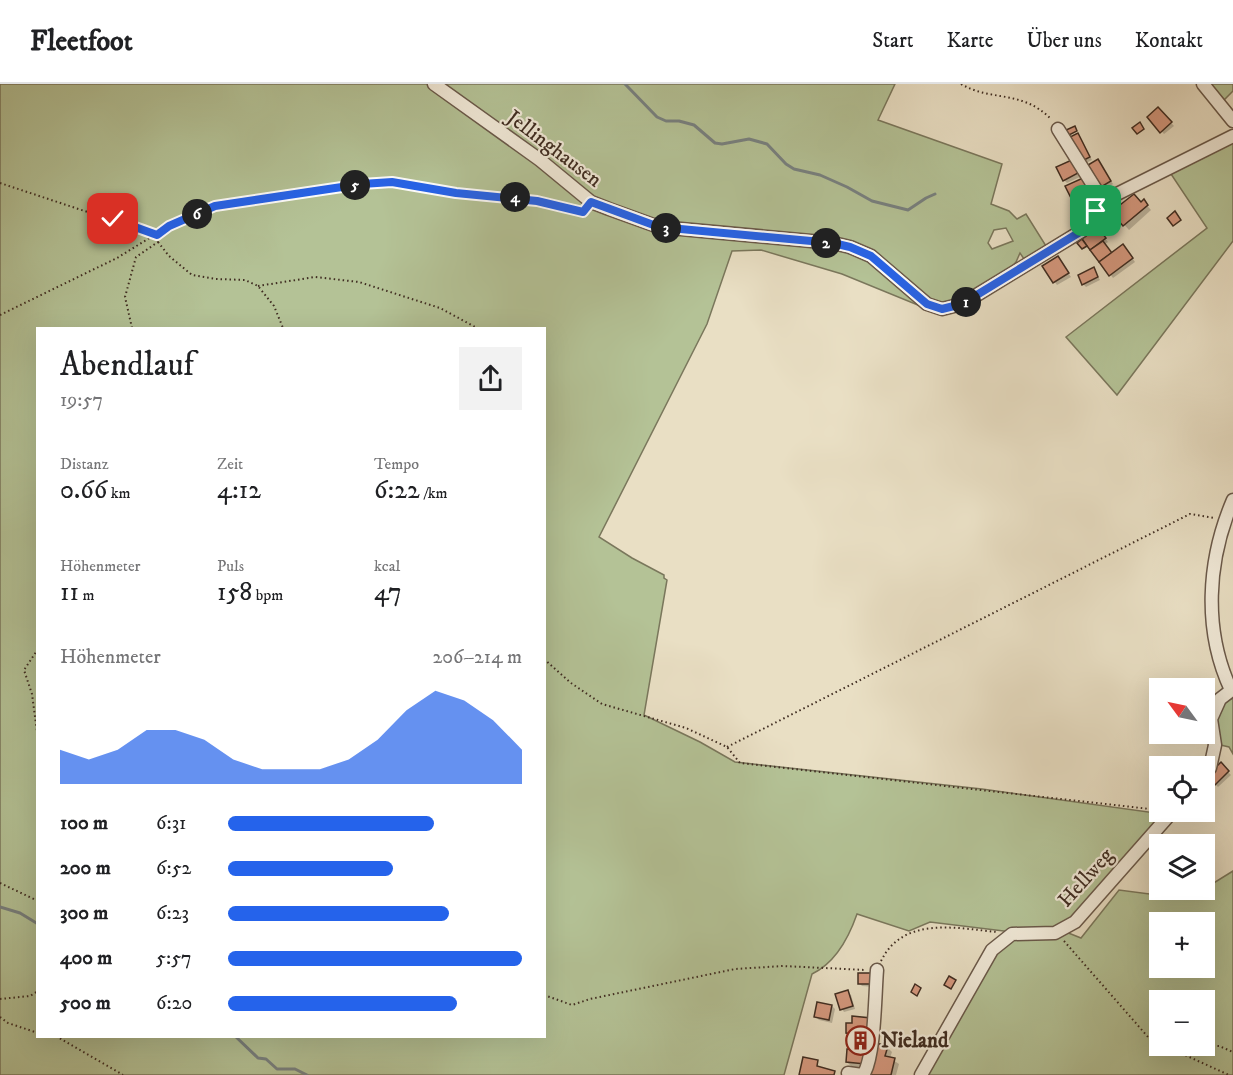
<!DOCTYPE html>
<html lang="de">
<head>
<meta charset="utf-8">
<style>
	body { margin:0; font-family:"IM FELL DW Pica",serif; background:#f2f2f2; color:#202124; height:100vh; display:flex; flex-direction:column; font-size:22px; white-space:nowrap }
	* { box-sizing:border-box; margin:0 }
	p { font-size:20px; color:#757577 }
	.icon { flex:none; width:33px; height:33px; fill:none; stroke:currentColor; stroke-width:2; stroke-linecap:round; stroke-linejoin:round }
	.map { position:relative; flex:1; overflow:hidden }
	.details { position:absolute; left:36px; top:243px; width:510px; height:711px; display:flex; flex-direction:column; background:#fff; border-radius:0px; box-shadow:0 6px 24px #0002 }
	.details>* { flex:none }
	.needle { width:39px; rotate:303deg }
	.tools { position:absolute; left:1149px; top:594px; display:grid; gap:12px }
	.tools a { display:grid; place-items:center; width:66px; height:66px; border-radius:0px; background:#fff; box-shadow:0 6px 24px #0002; font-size:30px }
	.pin { position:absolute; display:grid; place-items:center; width:51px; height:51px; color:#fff; margin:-26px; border-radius:12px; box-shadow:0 3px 9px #0006 }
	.km { position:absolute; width:30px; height:30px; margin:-15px; border-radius:50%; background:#222; color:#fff; font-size:16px; line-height:30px; text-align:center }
	.round { display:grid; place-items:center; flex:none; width:63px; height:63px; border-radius:0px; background:#f2f2f2 }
	.summary { display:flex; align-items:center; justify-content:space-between; height:102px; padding:0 24px }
	h1 { font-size:33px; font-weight:600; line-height:45px }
	.figures { display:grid; grid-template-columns:repeat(3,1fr); gap:9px; height:102px; padding:6px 24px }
	.figures div { display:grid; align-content:center }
	.figures b { font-size:26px; font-weight:600 }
	.figures small { font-size:16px; font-weight:400 }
	.figures p { font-size:16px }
	.chart { height:168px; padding:12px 24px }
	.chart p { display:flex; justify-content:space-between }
	.chart svg { width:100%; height:108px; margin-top:6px; fill:#2563eb; opacity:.7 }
	ul { padding:0 24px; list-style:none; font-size:20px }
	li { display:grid; grid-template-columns:96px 72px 1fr; align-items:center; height:45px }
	li i { height:15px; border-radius:8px; background:#2563eb }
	header { display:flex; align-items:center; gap:36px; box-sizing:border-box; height:84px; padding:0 30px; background:#fff; border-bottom:2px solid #e0e0e0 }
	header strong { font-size:28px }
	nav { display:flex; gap:33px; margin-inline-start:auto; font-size:21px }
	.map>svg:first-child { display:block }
	.green { fill:#b4c296; stroke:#7a775c; stroke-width:1.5; fill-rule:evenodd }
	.shadow { fill:#0003 }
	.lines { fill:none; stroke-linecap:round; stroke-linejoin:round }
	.stream { stroke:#788180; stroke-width:3 }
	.building { fill:#d6997f; stroke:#3f2c21; stroke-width:1.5 }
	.minor-casing { stroke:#6a594a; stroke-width:15 }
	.path { stroke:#3f2c21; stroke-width:2; stroke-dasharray:1.5 3; stroke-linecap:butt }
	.minor { stroke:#f1ead9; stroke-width:12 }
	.route-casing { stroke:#fff; stroke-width:12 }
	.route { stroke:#2563eb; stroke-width:8 }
	.labels { text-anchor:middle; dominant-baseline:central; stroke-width:4.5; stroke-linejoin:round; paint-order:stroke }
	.street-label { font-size:21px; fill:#3f2c21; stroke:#f1ead9 }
	.poi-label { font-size:21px; font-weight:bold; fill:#3f2c21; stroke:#f1ead9; text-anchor:start }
</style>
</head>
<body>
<header>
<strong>Fleetfoot</strong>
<nav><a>Start</a><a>Karte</a><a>Über uns</a><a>Kontakt</a></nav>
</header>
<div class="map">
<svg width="1233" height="991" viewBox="0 0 1233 991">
	<rect width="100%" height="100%" fill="#e9dfc4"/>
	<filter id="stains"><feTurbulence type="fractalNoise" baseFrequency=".00333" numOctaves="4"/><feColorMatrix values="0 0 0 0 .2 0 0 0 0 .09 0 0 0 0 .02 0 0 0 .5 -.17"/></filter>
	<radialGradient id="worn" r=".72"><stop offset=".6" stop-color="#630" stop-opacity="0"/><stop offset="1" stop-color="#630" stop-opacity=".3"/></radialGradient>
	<g class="green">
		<path d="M0,0H895L878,36L1002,80L991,120L1009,127L1017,135L1026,130L1046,162L1024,175L1020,169L1016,178L988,209L965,226H930L842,190L761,166L732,167L707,240L599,453L632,474L664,491V494L667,496L644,631L700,658L735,678L982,705L1163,730L1071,836L1054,846L1012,848L930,838L909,847L857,830C849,853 835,879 812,890L784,991H0ZM1006,144L1013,157L992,165L988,159L994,146ZM38,244H544V952H38Z"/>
		<path d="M1206,0H1233V7L1221,19Z"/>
		<path d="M1233,55V157L1117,311L1066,253L1207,144L1169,87Z"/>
		<path d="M1233,614V670L1229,663L1216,660L1213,633L1225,618Z"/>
		<path d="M1233,787V991H924L994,868L1012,852L1066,848L1081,854L1119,806L1188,815ZM1160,838H1204V884H1160ZM1160,916H1204V962H1160Z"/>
	</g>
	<g class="shadow">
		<path d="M1158,25L1174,42L1164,50L1149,33Z"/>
		<path d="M1078,51L1092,76L1086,79L1083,76Z"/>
		<path d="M1073,77L1082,92L1067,99L1064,96Z"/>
		<path d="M1100,80L1113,100L1105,105L1102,102Z"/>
		<path d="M1085,98L1091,110L1079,116L1085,126L1080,128L1078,119L1073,115Z"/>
		<path d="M1143,117L1151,126L1129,146L1113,128Z"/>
		<path d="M1098,146L1108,158L1105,160L1112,170L1126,165L1135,178L1113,194L1089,162L1084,165L1079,159Z"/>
		<path d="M1060,177L1071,193L1057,201L1044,183Z"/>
		<path d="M1093,185L1100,196L1086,203L1083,200Z"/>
		<path d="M1221,681L1231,691L1218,703L1208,693Z"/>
		<path d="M871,891L874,903L862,902L859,899Z"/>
		<path d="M848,908L851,911L855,925L844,928L842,925Z"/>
		<path d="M832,922L835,925L832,939L819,936L816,933Z"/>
		<path d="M848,940L871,978L887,963L892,968L890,974L899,980L896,991H869L871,984L852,983L847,978L852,967L853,954L847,949Z"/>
	</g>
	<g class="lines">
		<g class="stream">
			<path d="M625,0L657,33L666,37H679L694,41L715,59L722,60L749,55L767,60L786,80L794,85L820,91L847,103L872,117L908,126L926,114L935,110"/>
			<path d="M0,823L20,829L38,840"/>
			<path d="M235,952L258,974L266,975L277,985H295L307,991"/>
		</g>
	</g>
	<g class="building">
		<path d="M1158,23L1172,38L1160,49L1147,33Z"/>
		<path d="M1140,38L1144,45L1137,50L1132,44Z"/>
		<path d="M1075,42L1077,47L1069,51L1066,46Z"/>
		<path d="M1078,49L1090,73L1082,77L1070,53Z"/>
		<path d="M1074,75L1080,88L1063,97L1056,83Z"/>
		<path d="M1098,75L1111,97L1101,103L1088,81Z"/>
		<path d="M1083,94L1089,107L1072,116L1065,102Z"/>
		<path d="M1134,110L1141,118L1144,115L1148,121L1123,142L1111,128Z"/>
		<path d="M1081,116L1085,124L1078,128L1074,120Z"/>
		<path d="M1175,127L1181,136L1173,142L1167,134Z"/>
		<path d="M1098,144L1106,154L1090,166L1082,155L1093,147V145L1094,146Z"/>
		<path d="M1082,155L1087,162L1082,165L1077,159Z"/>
		<path d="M1103,157L1112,169L1099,178L1090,166Z"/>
		<path d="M1123,160L1133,174L1109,192L1099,178Z"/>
		<path d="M1058,172L1069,189L1053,199L1042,182Z"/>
		<path d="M1094,183L1098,193L1082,201L1078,191Z"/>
		<path d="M1221,678L1229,687L1214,702L1206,693Z"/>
		<rect x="858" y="889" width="14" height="11"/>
		<path d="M949,892L956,896L951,905L944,901Z"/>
		<path d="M915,900L921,904L917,912L911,908Z"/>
		<path d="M848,906L853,922L840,926L835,910Z"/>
		<path d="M817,918L832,921L829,936L814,933Z"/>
		<path d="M852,932L871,934L865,980L846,978L847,965H850L852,950L846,949V939H852Z"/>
		<path d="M876,959L888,962L885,972L895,974L891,991H867Z"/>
		<path d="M803,973L818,976L817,982L835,987L834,991H799Z"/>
	</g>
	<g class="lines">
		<defs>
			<g id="minor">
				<path d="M434,0L540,76L591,118L609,125L659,143L833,159L850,163L871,172L927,220L942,225L962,220L1080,148L1090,140L1103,117L1233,52"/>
				<path d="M1203,0L1233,37"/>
				<path d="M1058,45L1103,117"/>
				<path d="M1231,606C1203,546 1207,477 1233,416"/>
				<path d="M1204,690L1210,684L1215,661L1211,635L1220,615L1233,605"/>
				<path d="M848,989L862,991"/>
				<path d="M863,991C875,974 875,909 877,886"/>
				<path d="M921,991L992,866L1012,850L1055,849L1075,838L1172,728"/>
			</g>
		</defs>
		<use href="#minor" class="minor-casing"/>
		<g class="path">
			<path d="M961,0C991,18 1021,5 1051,35"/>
			<path d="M0,99L157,151"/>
			<path d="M158,158L169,172L192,191L216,195L245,196L258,202L274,222L283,244"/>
			<path d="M258,202L315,193L359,198L440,224L477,244"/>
			<path d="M0,231L117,174L169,142L215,122L361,100L392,98L456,109L537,117L557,123L583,127"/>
			<path d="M132,244L125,213L136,173L158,158L157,151"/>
			<path d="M38,565L24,586L32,610L38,655"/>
			<path d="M544,575L571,599L602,620L686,644L727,663L740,679L1159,726"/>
			<path d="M727,663L1190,430L1215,434"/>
			<path d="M0,799L38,817"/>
			<path d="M1064,857L1148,953L1160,959"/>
			<path d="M881,877C903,832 956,844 997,848"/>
			<path d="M544,911L572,921L590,915L735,885L783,882L866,886"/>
			<path d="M0,915L30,912L38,907"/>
			<path d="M0,933L8,939L38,949"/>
			<path d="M56,952L123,991"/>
			<path d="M1204,961L1219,962L1233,968"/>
			<path d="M1165,962L1229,991"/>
			<path d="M1174,965L1187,962"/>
		</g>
		<use href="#minor" class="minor"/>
	</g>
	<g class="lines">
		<defs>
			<path id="route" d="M113,135L157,151L169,142L215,122L362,100L392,98L456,109L537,117L583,128L591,118L659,143L833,159L850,163L871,172L927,220L942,225L962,220L1080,148L1090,140L1096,127"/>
		</defs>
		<use href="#route" class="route-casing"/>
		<use href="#route" class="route"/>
	</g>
	<defs>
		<symbol id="building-ring" viewBox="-11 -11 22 22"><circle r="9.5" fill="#f1ead9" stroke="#8f2418" stroke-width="1.5"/><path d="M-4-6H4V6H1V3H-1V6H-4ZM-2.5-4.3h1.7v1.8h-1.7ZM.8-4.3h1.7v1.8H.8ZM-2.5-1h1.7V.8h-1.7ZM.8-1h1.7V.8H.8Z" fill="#8f2418"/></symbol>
	</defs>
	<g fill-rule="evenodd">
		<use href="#building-ring" x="844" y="940" width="33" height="33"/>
	</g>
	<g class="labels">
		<g class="street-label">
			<text transform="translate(554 65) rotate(37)">Jellinghausen</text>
			<text transform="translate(1086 794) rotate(-48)">Hellweg</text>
		</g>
		<g class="poi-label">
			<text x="881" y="957">Nieland</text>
		</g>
	</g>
	<rect width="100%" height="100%" filter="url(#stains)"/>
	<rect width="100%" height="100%" fill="url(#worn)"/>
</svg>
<div class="tools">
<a><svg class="needle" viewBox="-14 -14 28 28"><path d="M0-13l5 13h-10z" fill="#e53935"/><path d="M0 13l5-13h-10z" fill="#757577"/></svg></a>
<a><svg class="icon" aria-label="locate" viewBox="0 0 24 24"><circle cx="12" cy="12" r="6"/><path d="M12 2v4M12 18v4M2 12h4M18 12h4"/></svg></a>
<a><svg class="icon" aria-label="layers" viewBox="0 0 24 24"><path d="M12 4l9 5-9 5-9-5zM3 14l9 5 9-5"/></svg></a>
<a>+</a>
<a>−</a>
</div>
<div class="pin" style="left:1096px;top:127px;background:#1e9e55"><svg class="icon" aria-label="arrive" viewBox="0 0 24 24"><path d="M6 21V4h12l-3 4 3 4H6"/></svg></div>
<div class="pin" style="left:113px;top:135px;background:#d93025"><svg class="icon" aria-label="check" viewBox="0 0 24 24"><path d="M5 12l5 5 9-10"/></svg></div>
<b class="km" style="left:966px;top:218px">1</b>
<b class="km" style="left:826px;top:159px">2</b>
<b class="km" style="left:666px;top:144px">3</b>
<b class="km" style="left:515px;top:113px">4</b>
<b class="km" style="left:355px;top:101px">5</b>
<b class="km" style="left:197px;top:130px">6</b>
<section class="details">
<div class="summary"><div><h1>Abendlauf</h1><p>19:57</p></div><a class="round"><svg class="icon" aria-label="share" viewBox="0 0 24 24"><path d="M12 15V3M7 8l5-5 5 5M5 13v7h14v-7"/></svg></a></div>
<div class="figures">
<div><p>Distanz</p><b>0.66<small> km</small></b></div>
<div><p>Zeit</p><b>4:12</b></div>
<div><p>Tempo</p><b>6:22<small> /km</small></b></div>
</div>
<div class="figures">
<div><p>Höhenmeter</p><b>11<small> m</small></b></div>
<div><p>Puls</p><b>158<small> bpm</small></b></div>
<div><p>kcal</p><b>47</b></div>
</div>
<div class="chart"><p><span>Höhenmeter</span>206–214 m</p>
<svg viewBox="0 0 160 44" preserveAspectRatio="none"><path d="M0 44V30L10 34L20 30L30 22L40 22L50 26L60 34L70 38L80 38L90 38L100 34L110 26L120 14L130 6L140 10L150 18L160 30V44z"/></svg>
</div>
<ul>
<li><b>100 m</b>6:31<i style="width:70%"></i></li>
<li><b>200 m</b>6:52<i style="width:56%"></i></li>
<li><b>300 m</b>6:23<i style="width:75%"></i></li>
<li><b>400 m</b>5:57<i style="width:100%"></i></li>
<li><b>500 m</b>6:20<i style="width:78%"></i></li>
</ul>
</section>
</div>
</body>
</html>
